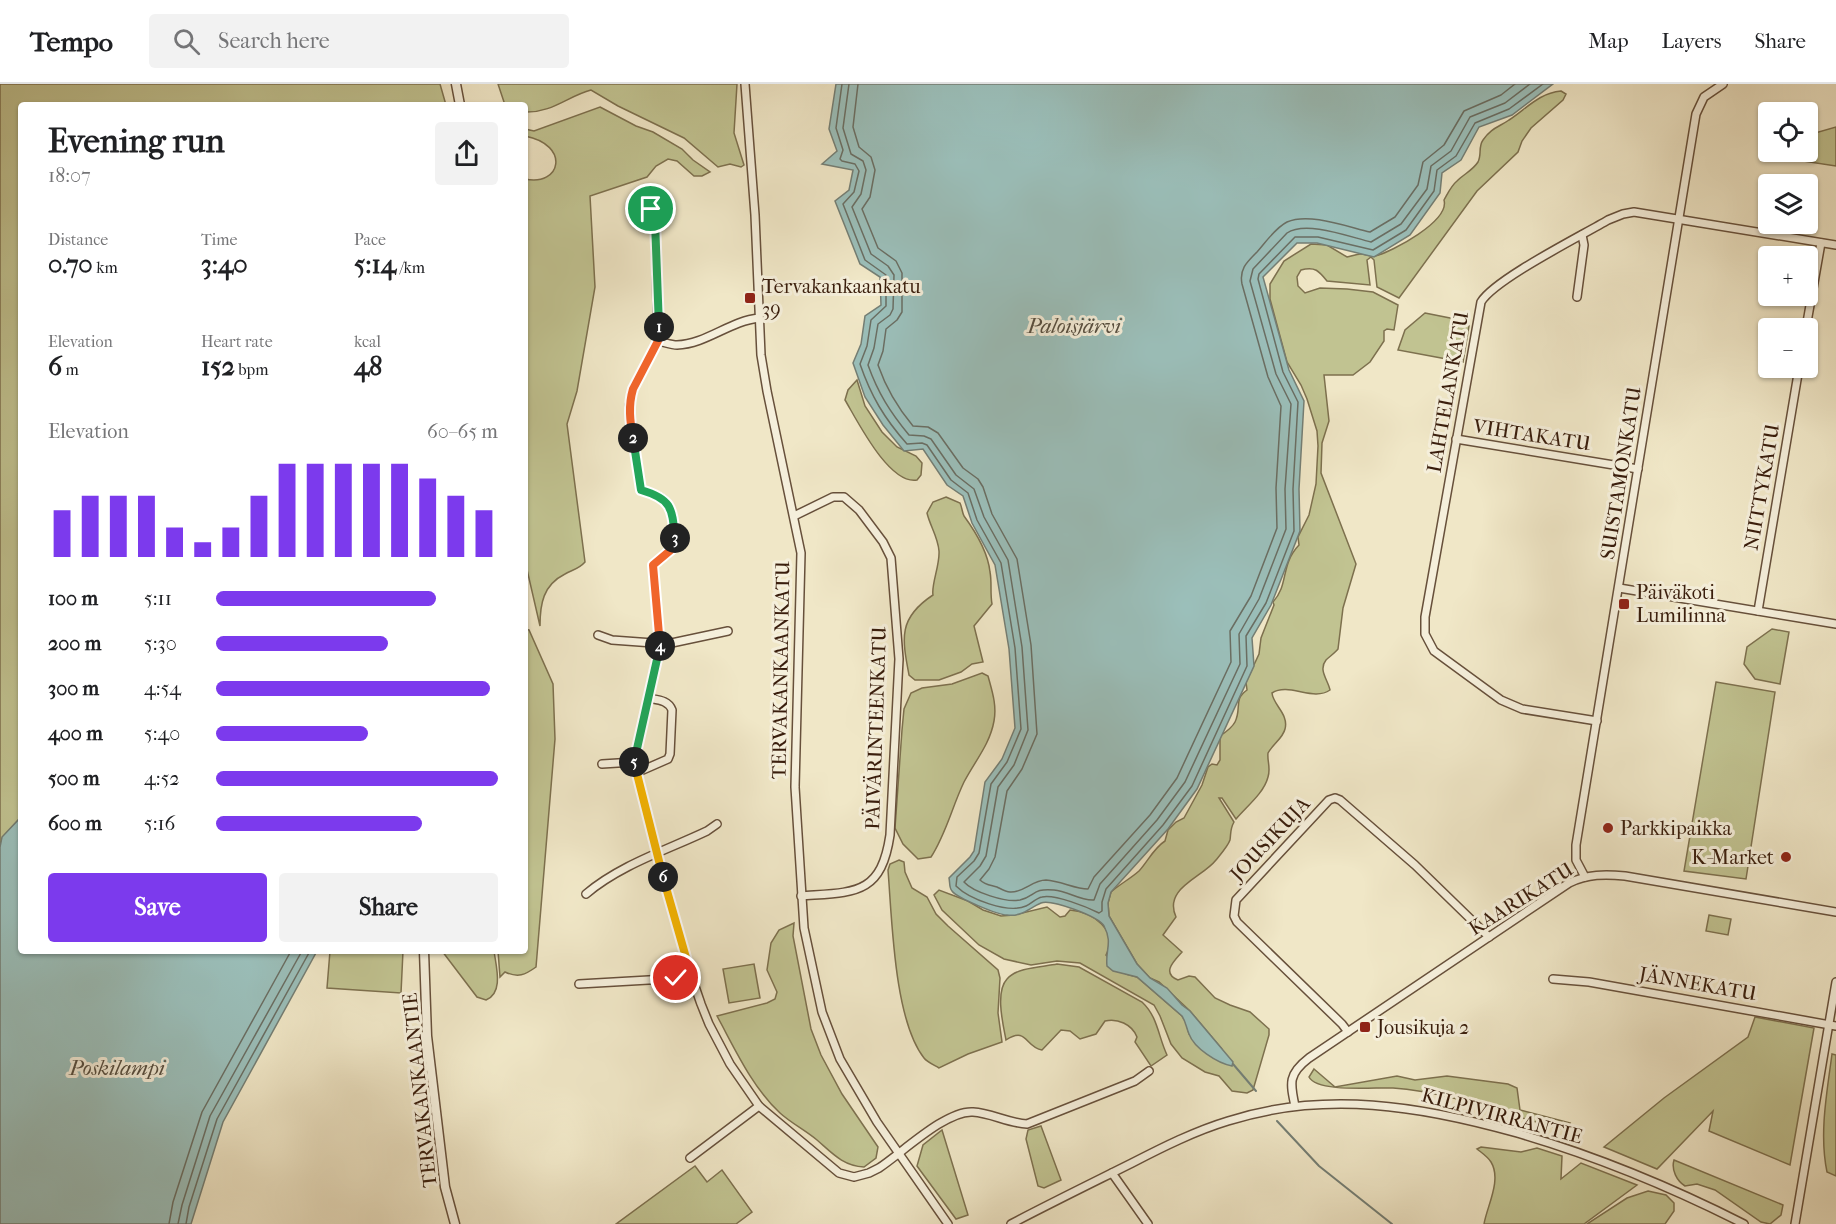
<!DOCTYPE html>
<html lang="en">
<head>
<meta charset="utf-8">
<style>
	body { margin:0; font-family:"IM FELL French Canon",serif; background:#f2f2f2; color:#202124; height:100vh; display:flex; flex-direction:column; font-size:22px; white-space:nowrap }
	* { box-sizing:border-box; margin:0 }
	p { font-size:20px; color:#757577 }
	.icon { flex:none; width:33px; height:33px; fill:none; stroke:currentColor; stroke-width:2; stroke-linecap:round; stroke-linejoin:round }
	.map { position:relative; flex:1; overflow:hidden }
	.details { position:absolute; left:18px; top:18px; width:510px; height:852px; display:flex; flex-direction:column; background:#fff; border-radius:6px; box-shadow:0 2px 4px #0004 }
	.details>* { flex:none }
	.controls { position:absolute; left:1758px; top:18px; display:grid; gap:12px }
	.controls a { display:grid; place-items:center; width:60px; height:60px; border-radius:6px; background:#fff; box-shadow:0 2px 4px #0004; font-size:30px }
	.pin { position:absolute; display:grid; place-items:center; width:51px; height:51px; color:#fff; margin:-26px; border:3px solid #fff; border-radius:50%; box-shadow:0 2px 6px #0007 }
	.km { position:absolute; width:30px; height:30px; margin:-15px; border-radius:50%; background:#222; color:#fff; font-size:16px; line-height:30px; text-align:center }
	.round { display:grid; place-items:center; flex:none; width:63px; height:63px; border-radius:6px; background:#f2f2f2 }
	.head { display:flex; align-items:center; justify-content:space-between; height:102px; padding:0 30px }
	h1 { font-size:33px; font-weight:700; line-height:45px }
	.stats { display:grid; grid-template-columns:repeat(3,1fr); gap:9px; height:102px; padding:6px 30px }
	.stats div { display:grid; align-content:center }
	.stats b { font-size:26px; font-weight:700 }
	.stats small { font-size:16px; font-weight:400 }
	.stats p { font-size:16px }
	.chart { height:168px; padding:12px 30px }
	.chart p { display:flex; justify-content:space-between }
	.chart svg { width:100%; height:108px; margin-top:6px; stroke:#7c3aed; stroke-width:6 }
	.action { display:flex; gap:12px; margin-top:auto; padding:12px 30px }
	.action a { flex:1; height:69px; border-radius:6px; background:#7c3aed; color:#fff; font-size:24px; font-weight:700; line-height:69px; text-align:center }
	.action a+a { background:#f2f2f2; color:#202124 }
	ul { padding:0 30px; list-style:none; font-size:20px }
	li { display:grid; grid-template-columns:96px 72px 1fr; align-items:center; height:45px }
	li i { height:15px; border-radius:8px; background:#7c3aed }
	header { display:flex; align-items:center; gap:36px; box-sizing:border-box; height:84px; padding:0 30px; background:#fff; border-bottom:2px solid #e0e0e0 }
	header strong { font-size:28px }
	nav { display:flex; gap:33px; margin-inline-start:auto; font-size:21px }
	.search { width:420px; height:54px; background:#f2f2f2; display:flex; align-items:center; gap:15px; box-sizing:border-box; padding:0 21px; border-radius:6px; color:#757577; font-size:22px }
	.map>svg:first-child { display:block }
	.green { fill:#c1c391; stroke:#7d704e; stroke-width:1.5 }
	.water { fill:#9bbfba; stroke:#747e74; stroke-width:1.5 }
	.lines { fill:none; stroke-linecap:round; stroke-linejoin:round }
	.shore { stroke:#6a6e63; stroke-width:1.5 }
	.stream { stroke:#747e74; stroke-width:2 }
	.minor-casing { stroke:#67503b; stroke-width:10 }
	.tertiary-casing { stroke:#67503b; stroke-width:11 }
	.minor { stroke:#f5efdb; stroke-width:7 }
	.tertiary { stroke:#f5efdb; stroke-width:8 }
	.split-1-casing { stroke:#fff; stroke-width:12 }
	.split-2-casing { stroke:#fff; stroke-width:12 }
	.split-3-casing { stroke:#fff; stroke-width:12 }
	.split-4-casing { stroke:#fff; stroke-width:12 }
	.split-5-casing { stroke:#fff; stroke-width:12 }
	.split-6-casing { stroke:#fff; stroke-width:12 }
	.split-7-casing { stroke:#fff; stroke-width:12 }
	.split-1 { stroke:#22a559; stroke-width:8 }
	.split-2 { stroke:#f0652b; stroke-width:8 }
	.split-3 { stroke:#22a559; stroke-width:8 }
	.split-4 { stroke:#f0652b; stroke-width:8 }
	.split-5 { stroke:#22a559; stroke-width:8 }
	.split-6 { stroke:#f5b400; stroke-width:8 }
	.split-7 { stroke:#f5b400; stroke-width:8 }
	.poi-dot { fill:#8f2418; stroke:#f5efdb; stroke-width:2 }
	.labels { text-anchor:middle; dominant-baseline:central; stroke-width:6; stroke-linejoin:round; paint-order:stroke }
	.poi-label { font-size:20px; fill:#391d0c; stroke:#f5efdb; text-anchor:start }
	.street-label { font-size:20px; fill:#391d0c; stroke:#f5efdb }
	.water-label { font-size:21px; font-style:italic; fill:#564e40; stroke:#f5efdb }
</style>
</head>
<body>
<header>
<strong>Tempo</strong>
<div class="search"><svg class="icon" aria-label="search" viewBox="0 0 24 24"><circle cx="10" cy="10" r="6"/><path d="M15 15l6 6"/></svg>Search here</div>
<nav><a>Map</a><a>Layers</a><a>Share</a></nav>
</header>
<div class="map">
<svg width="1836" height="1140" viewBox="0 0 1836 1140">
	<rect width="100%" height="100%" fill="#f0e7c7"/>
	<filter id="stains"><feTurbulence type="fractalNoise" baseFrequency=".00333" numOctaves="4"/><feColorMatrix values="0 0 0 0 .2 0 0 0 0 .09 0 0 0 0 .02 0 0 0 .5 -.17"/></filter>
	<radialGradient id="worn" r=".72"><stop offset=".6" stop-color="#630" stop-opacity="0"/><stop offset="1" stop-color="#630" stop-opacity=".3"/></radialGradient>
	<g class="green">
		<path d="M0,0H440L446,21H21V733L3,753L0,763Z"/>
		<path d="M498,0H737L734,49L744,81L741,83L730,80L718,83L684,54L618,22L591,6C568,12 552,29 525,28V21H505Z"/>
		<path d="M1561,7L1566,10L1563,16L1531,44L1522,57L1518,68L1477,107L1399,214L1377,203L1374,176L1371,173L1367,176L1370,201L1327,197C1319,187 1315,182 1301,186L1297,193L1298,202L1305,209L1320,204L1347,205L1373,208L1398,221L1394,246L1387,245L1384,247V257L1370,278L1353,291H1324L1329,337L1322,359L1321,389L1356,480L1343,524L1338,565C1335,569 1330,572 1326,576C1318,586 1328,596 1330,606C1313,618 1289,598 1272,609C1273,621 1289,630 1285,645C1283,654 1273,660 1268,669C1267,677 1271,684 1268,693C1264,709 1247,722 1236,735L1222,714H1219L1234,738C1230,745 1231,749 1230,756C1228,762 1220,771 1216,776C1202,794 1163,804 1176,833L1163,851L1182,868C1174,877 1161,889 1178,896L1189,892L1195,893L1215,914L1230,921L1250,928L1269,945V951L1253,1006L1247,1009L1232,1007L1219,992L1205,988L1182,974L1171,960L1160,932L1154,921L1080,879L1057,877L1031,881L1004,875L979,861L942,826L934,811L939,806L968,817L983,826L1001,832L1014,831L1047,823L1060,833L1065,832L1070,826C1093,828 1119,846 1106,871L1126,890L1137,893L1182,932L1186,938L1189,950L1222,965L1190,927L1159,898L1150,894L1137,880L1109,832L1108,819L1111,808C1120,800 1130,795 1139,787C1148,777 1154,764 1165,757L1168,746L1176,738L1184,734L1202,701L1208,683L1212,680L1217,681L1220,676V652C1226,648 1232,644 1235,638C1242,624 1233,616 1247,606L1246,598L1259,570L1261,554L1274,521L1273,518C1289,501 1280,481 1299,461L1298,453L1309,431L1316,400L1318,362L1317,347L1307,315L1301,301L1287,278L1270,215V200L1284,177L1311,160L1327,161L1347,173C1352,172 1356,170 1361,170C1365,170 1371,173 1375,172C1392,168 1450,137 1444,116C1448,109 1451,102 1457,97C1464,90 1473,86 1478,78C1482,70 1478,63 1483,56C1491,44 1499,43 1509,36C1526,25 1539,9 1561,7Z"/>
		<path d="M600,23L636,42L653,48L682,65L693,76L710,88L702,92H694L677,77L668,75L656,82L647,93L590,112L595,203L577,307L567,340L585,478C579,485 572,486 565,490C543,501 540,520 540,542L525,477V95C561,103 571,61 525,52V45L534,47Z"/>
		<path d="M1836,43V82L1783,74L1785,68H1808V51Z"/>
		<path d="M1425,229L1465,237L1469,242L1463,278L1398,266L1405,246Z"/>
		<path d="M857,296L865,322L882,348L897,363L916,372L922,379L921,391L917,396C889,401 857,336 845,316L848,306Z"/>
		<path d="M946,413L960,419C962,423 962,428 964,432C975,447 988,469 990,488C992,498 990,509 992,520L974,542L983,578L972,580L961,588L939,596H915L909,591C902,554 898,534 933,511C931,501 940,481 939,467C938,453 930,442 927,429L933,418Z"/>
		<path d="M525,545L529,546L553,600L555,655L536,883C525,891 518,894 505,888L500,893L498,867H525Z"/>
		<path d="M1772,545L1789,548L1780,600L1755,595L1744,580L1747,563Z"/>
		<path d="M982,589L988,592C992,607 997,621 994,637C990,660 975,677 964,698C952,723 946,750 931,773L918,775L903,760L895,744L902,646L904,625L911,609L922,604L952,600Z"/>
		<path d="M1716,598L1775,608L1746,795L1684,787Z"/>
		<path d="M899,776L904,778L905,788L912,804L927,813L936,830L948,842L998,886L1000,894L998,929L1002,958L968,970L939,984C934,981 927,978 924,974C894,936 892,835 888,786L890,780Z"/>
		<path d="M1709,831L1731,835L1728,851L1706,847Z"/>
		<path d="M794,839L793,852L811,945L821,971L842,1010L878,1063L876,1074L864,1083C843,1082 832,1069 817,1056C805,1046 791,1039 780,1029C752,1003 735,965 717,932L767,919L775,915L777,908L767,886L771,859L779,846Z"/>
		<path d="M330,867H403L401,909L327,904Z"/>
		<path d="M442,867H494C496,882 504,909 486,916L477,913Z"/>
		<path d="M754,880L760,914L729,919L723,885Z"/>
		<path d="M1057,880L1079,883L1142,918C1158,933 1158,952 1167,971L1151,982L1135,958L1137,953C1132,940 1117,934 1105,937L1096,950L1080,955L1070,947L1061,946L1042,966C1025,963 1027,942 1006,956C1003,940 995,908 1007,895C1017,883 1043,883 1057,880Z"/>
		<path d="M1755,933L1814,944L1790,1081L1709,1047L1713,1027L1657,1085L1604,1063L1664,1014L1748,953Z"/>
		<path d="M1832,970L1836,971V1092L1827,1088C1819,1050 1827,1008 1832,970Z"/>
		<path d="M1314,985L1335,1003L1397,992L1415,996L1447,992L1508,1000L1517,1004L1520,1026L1570,1039L1565,1046C1509,1032 1451,1008 1393,1004C1376,1003 1317,1009 1309,993Z"/>
		<path d="M1041,1042L1061,1096L1044,1104L1038,1102L1026,1055L1028,1046Z"/>
		<path d="M942,1046L968,1131L956,1135L917,1082L923,1061Z"/>
		<path d="M1481,1063L1521,1068L1537,1064L1562,1072L1561,1095L1581,1079L1637,1101L1584,1140H1484C1487,1122 1502,1096 1491,1078C1488,1073 1482,1069 1477,1065Z"/>
		<path d="M1674,1076L1783,1121L1781,1131L1770,1140L1761,1138L1715,1106L1697,1100L1685,1102C1677,1097 1671,1086 1674,1076Z"/>
		<path d="M695,1082L707,1098L722,1086L752,1128L736,1140H616Z"/>
		<path d="M1648,1107L1666,1111L1674,1119V1127L1665,1140H1587L1627,1114Z"/>
	</g>
	<g class="water">
		<path d="M836,0H1553L1512,31L1479,43L1461,76L1442,89L1440,109L1410,151L1374,173L1317,159H1297L1263,193L1289,286L1304,317L1299,405L1300,447L1271,521L1252,554L1254,582L1197,705L1168,745L1111,808L1108,819L1109,832L1137,880L1150,894L1167,904L1182,921L1190,927L1233,978L1232,982C1217,979 1194,964 1189,950C1186,943 1186,938 1182,932L1137,893L1113,887L1107,882C1105,866 1113,859 1104,842C1098,832 1051,815 1041,819C1029,824 1022,833 1007,831C998,831 957,814 952,807C949,804 950,798 949,794L970,773L974,767L985,698L1002,675L1015,644L1009,565L995,481L972,439L963,412L947,401L923,365L904,367L883,341L865,313L853,279L861,260L865,232L881,221L880,193L860,180L835,117L849,106L853,86L822,80L837,67L829,45Z"/>
		<path d="M21,733V867H317L223,1038L191,1140H0V763L2,753Z"/>
	</g>
	<g class="lines">
		<g class="shore">
			<path d="M842,0L836,44L843,66L840,75L842,77L855,80L859,87L854,108L843,120L865,176L886,191V222L871,236L867,262L860,280C871,312 884,334 907,360L922,359L927,361L951,396L968,409L977,436L1001,479L1015,564L1021,645L1007,678L991,700L979,769L974,777L957,793L956,802C969,815 1008,830 1026,822C1031,820 1036,814 1042,813C1055,810 1087,823 1099,829L1102,827V818L1106,805L1163,741L1192,702L1247,582L1246,552L1266,519L1294,447L1293,405L1298,318L1283,288L1258,195L1259,190L1295,153H1318L1373,166L1406,146L1434,107L1437,86L1456,72L1475,39L1509,25L1543,0"/>
			<path d="M849,0L843,44L851,70L863,77L866,86L861,110L852,123L871,170L888,182L894,191L893,225L890,231L878,240L874,264L868,281C878,309 890,328 909,351L924,352L931,355L956,391L974,405L984,433L1008,476L1022,563L1028,646L1014,681L998,703L986,772L980,782L964,798C973,808 1006,819 1020,816C1036,812 1032,804 1054,806C1068,807 1080,817 1094,816L1100,800L1157,736L1185,698L1240,580L1239,550L1259,515L1286,445L1285,405L1291,320L1276,290L1250,197L1253,185L1287,149C1306,136 1350,153 1371,158L1401,140L1427,105L1431,82L1451,67L1470,33L1505,19L1530,0"/>
			<path d="M858,0L853,43L859,63L871,73L875,86L870,113L862,125L878,164L896,177L902,189V228L897,236L886,245L883,267L878,281C886,304 897,323 913,342L928,343L938,349L963,384L978,395L983,403L992,430L1017,475L1031,561L1037,650L1022,685L1007,707L995,773L989,785L980,796C985,801 990,801 997,803C1001,805 1006,808 1010,808C1024,809 1032,796 1046,796C1061,797 1075,805 1088,805L1094,793L1150,731L1177,694L1231,578L1230,547L1251,512L1277,444L1276,404L1281,322L1268,293L1242,200C1239,185 1247,178 1257,168C1266,158 1275,144 1287,138C1309,128 1348,143 1370,148L1395,133L1418,101L1423,78L1444,61L1464,27L1501,11L1515,0"/>
			<path d="M169,1140L173,1118L202,1028L291,867"/>
			<path d="M178,1140L182,1121L210,1032L302,867"/>
			<path d="M186,1140L189,1123L217,1035L310,867"/>
		</g>
		<g class="stream">
			<path d="M1233,980L1256,1007"/>
			<path d="M1277,1037L1319,1082L1392,1140"/>
		</g>
		<defs>
			<g id="minor">
				<path d="M745,0L755,131L761,271L767,307L801,469L795,703L804,844L822,928L840,975L877,1038L948,1140"/>
				<path d="M651,125L655,137L658,257L633,305L629,323L641,406C668,414 671,419 674,446C675,453 676,460 672,465C667,471 659,476 653,481L660,560L634,678L657,770L691,891L701,920L709,940L730,980L759,1022L839,1089L854,1093L869,1089L879,1084C902,1069 946,1026 973,1028C991,1029 1008,1039 1027,1040L1135,997L1149,987"/>
				<path d="M1577,213L1584,161L1582,151"/>
				<path d="M1806,244L1821,159"/>
				<path d="M658,257C664,258 671,261 677,261C706,260 730,237 759,234"/>
				<path d="M1456,355L1638,385"/>
				<path d="M794,432L833,413H844L859,426L883,458L891,474L899,575L890,751C881,812 854,808 801,812"/>
				<path d="M1619,504L1836,540"/>
				<path d="M1758,527L1799,284"/>
				<path d="M598,551L612,556L667,560L728,547"/>
				<path d="M1597,637L1522,625L1501,616L1434,567L1425,550V533L1481,218C1495,195 1581,152 1608,136L1623,130L1634,128L1836,161"/>
				<path d="M602,680L634,678"/>
				<path d="M636,689L668,675L670,670L672,626C668,616 658,616 648,614"/>
				<path d="M1585,793L1576,776V761L1696,30L1704,13L1723,0"/>
				<path d="M586,810C620,781 667,766 707,747L717,740"/>
				<path d="M1553,895L1589,898L1836,942"/>
				<path d="M579,900L666,895L691,891"/>
				<path d="M1348,948L1342,940L1237,838L1234,832L1236,816L1329,716L1335,714L1340,716L1415,781L1489,853"/>
				<path d="M1295,1022C1290,999 1288,990 1309,974L1569,799C1588,790 1605,790 1625,792L1836,828"/>
				<path d="M690,1074L759,1022"/>
				<path d="M1112,1089L1148,1140"/>
				<path d="M1011,1140C1051,1119 1092,1099 1132,1079C1163,1063 1195,1047 1228,1037C1325,1006 1421,1022 1517,1049C1596,1072 1671,1103 1744,1140"/>
				<path d="M1795,1140L1836,898"/>
			</g>
			<g id="tertiary">
				<path d="M456,0L460,21"/>
				<path d="M424,867L427,952L445,1103L455,1140"/>
			</g>
		</defs>
		<use href="#minor" class="minor-casing"/>
		<use href="#tertiary" class="tertiary-casing"/>
		<use href="#minor" class="minor"/>
		<use href="#tertiary" class="tertiary"/>
	</g>
	<g class="lines">
		<defs>
			<path id="split-1" d="M651,125L655,137L659,243"/>
			<path id="split-2" d="M633,354C630,337 628,322 633,305L658,257L659,243"/>
			<path id="split-3" d="M633,354L641,406C672,415 672,424 675,454"/>
			<path id="split-4" d="M660,562L653,481L672,465L675,454"/>
			<path id="split-5" d="M634,678L660,562"/>
			<path id="split-6" d="M634,678L663,793"/>
			<path id="split-7" d="M663,793L691,891L676,894"/>
		</defs>
		<use href="#split-1" class="split-1-casing"/>
		<use href="#split-2" class="split-2-casing"/>
		<use href="#split-3" class="split-3-casing"/>
		<use href="#split-4" class="split-4-casing"/>
		<use href="#split-5" class="split-5-casing"/>
		<use href="#split-6" class="split-6-casing"/>
		<use href="#split-7" class="split-7-casing"/>
		<use href="#split-1" class="split-1"/>
		<use href="#split-2" class="split-2"/>
		<use href="#split-3" class="split-3"/>
		<use href="#split-4" class="split-4"/>
		<use href="#split-5" class="split-5"/>
		<use href="#split-6" class="split-6"/>
		<use href="#split-7" class="split-7"/>
	</g>
	<g class="poi-dot">
		<rect x="744" y="208" width="12" height="12" rx="3"/>
		<rect x="1618" y="514" width="12" height="12" rx="3"/>
		<circle cx="1608" cy="744" r="6"/>
		<circle cx="1786" cy="773" r="6"/>
		<rect x="1359" y="937" width="12" height="12" rx="3"/>
	</g>
	<g class="labels">
		<g class="poi-label">
			<text x="762" y="202">Tervakankaankatu<tspan x="762" dy="23">39</tspan></text>
			<text x="1636" y="508">Päiväkoti<tspan x="1636" dy="23">Lumilinna</tspan></text>
			<text x="1620" y="744">Parkkipaikka</text>
			<text x="1774" y="773" text-anchor="end">K-Market</text>
			<text x="1377" y="943">Jousikuja 2</text>
		</g>
		<g class="street-label">
			<text transform="translate(1448 308) rotate(-80)">LAHTELANKATU</text>
			<text transform="translate(1532 351) rotate(9)">VIHTAKATU</text>
			<text transform="translate(1621 389) rotate(-81)">SUISTAMONKATU</text>
			<text transform="translate(1762 403) rotate(-80)">NIITTYKATU</text>
			<text transform="translate(781 586) rotate(-89)">TERVAKANKAANKATU</text>
			<text transform="translate(876 644) rotate(-88)">PÄIVÄRINTEENKATU</text>
			<text transform="translate(1270 755) rotate(-47)">JOUSIKUJA</text>
			<text transform="translate(1521 815) rotate(-32)">KAARIKATU</text>
			<text transform="translate(1698 900) rotate(10)">JÄNNEKATU</text>
			<text transform="translate(420 1006) rotate(-96)">TERVAKANKAANTIE</text>
			<text transform="translate(1502 1032) rotate(15)">KILPIVIRRANTIE</text>
		</g>
		<g class="water-label">
			<text x="1074" y="242">Paloisjärvi</text>
			<text x="117" y="984">Poskilampi</text>
		</g>
	</g>
	<rect width="100%" height="100%" filter="url(#stains)"/>
	<rect width="100%" height="100%" fill="url(#worn)"/>
</svg>
<div class="controls">
<a><svg class="icon" aria-label="locate" viewBox="0 0 24 24"><circle cx="12" cy="12" r="6"/><path d="M12 2v4M12 18v4M2 12h4M18 12h4"/></svg></a>
<a><svg class="icon" aria-label="layers" viewBox="0 0 24 24"><path d="M12 4l9 5-9 5-9-5zM3 14l9 5 9-5"/></svg></a>
<a>+</a>
<a>−</a>
</div>
<div class="pin" style="left:651px;top:125px;background:#1e9e55"><svg class="icon" aria-label="arrive" viewBox="0 0 24 24"><path d="M6 21V4h12l-3 4 3 4H6"/></svg></div>
<div class="pin" style="left:676px;top:894px;background:#d93025"><svg class="icon" aria-label="check" viewBox="0 0 24 24"><path d="M5 12l5 5 9-10"/></svg></div>
<b class="km" style="left:659px;top:243px">1</b>
<b class="km" style="left:633px;top:354px">2</b>
<b class="km" style="left:675px;top:454px">3</b>
<b class="km" style="left:660px;top:562px">4</b>
<b class="km" style="left:634px;top:678px">5</b>
<b class="km" style="left:663px;top:793px">6</b>
<section class="details">
<div class="head"><div><h1>Evening run</h1><p>18:07</p></div><a class="round"><svg class="icon" aria-label="share" viewBox="0 0 24 24"><path d="M12 15V3M7 8l5-5 5 5M5 13v7h14v-7"/></svg></a></div>
<div class="stats">
<div><p>Distance</p><b>0.70<small> km</small></b></div>
<div><p>Time</p><b>3:40</b></div>
<div><p>Pace</p><b>5:14<small> /km</small></b></div>
</div>
<div class="stats">
<div><p>Elevation</p><b>6<small> m</small></b></div>
<div><p>Heart rate</p><b>152<small> bpm</small></b></div>
<div><p>kcal</p><b>48</b></div>
</div>
<div class="chart"><p><span>Elevation</span>60–65 m</p>
<svg viewBox="0 0 160 44" preserveAspectRatio="none"><path d="M5 44V25M15 44V19M25 44V19M35 44V19M45 44V32M55 44V38M65 44V32M75 44V19M85 44V6M95 44V6M105 44V6M115 44V6M125 44V6M135 44V12M145 44V19M155 44V25"/></svg>
</div>
<ul>
<li><b>100 m</b>5:11<i style="width:78%"></i></li>
<li><b>200 m</b>5:30<i style="width:61%"></i></li>
<li><b>300 m</b>4:54<i style="width:97%"></i></li>
<li><b>400 m</b>5:40<i style="width:54%"></i></li>
<li><b>500 m</b>4:52<i style="width:100%"></i></li>
<li><b>600 m</b>5:16<i style="width:73%"></i></li>
</ul>
<div class="action"><a>Save</a><a>Share</a></div>
</section>
</div>
</body>
</html>
